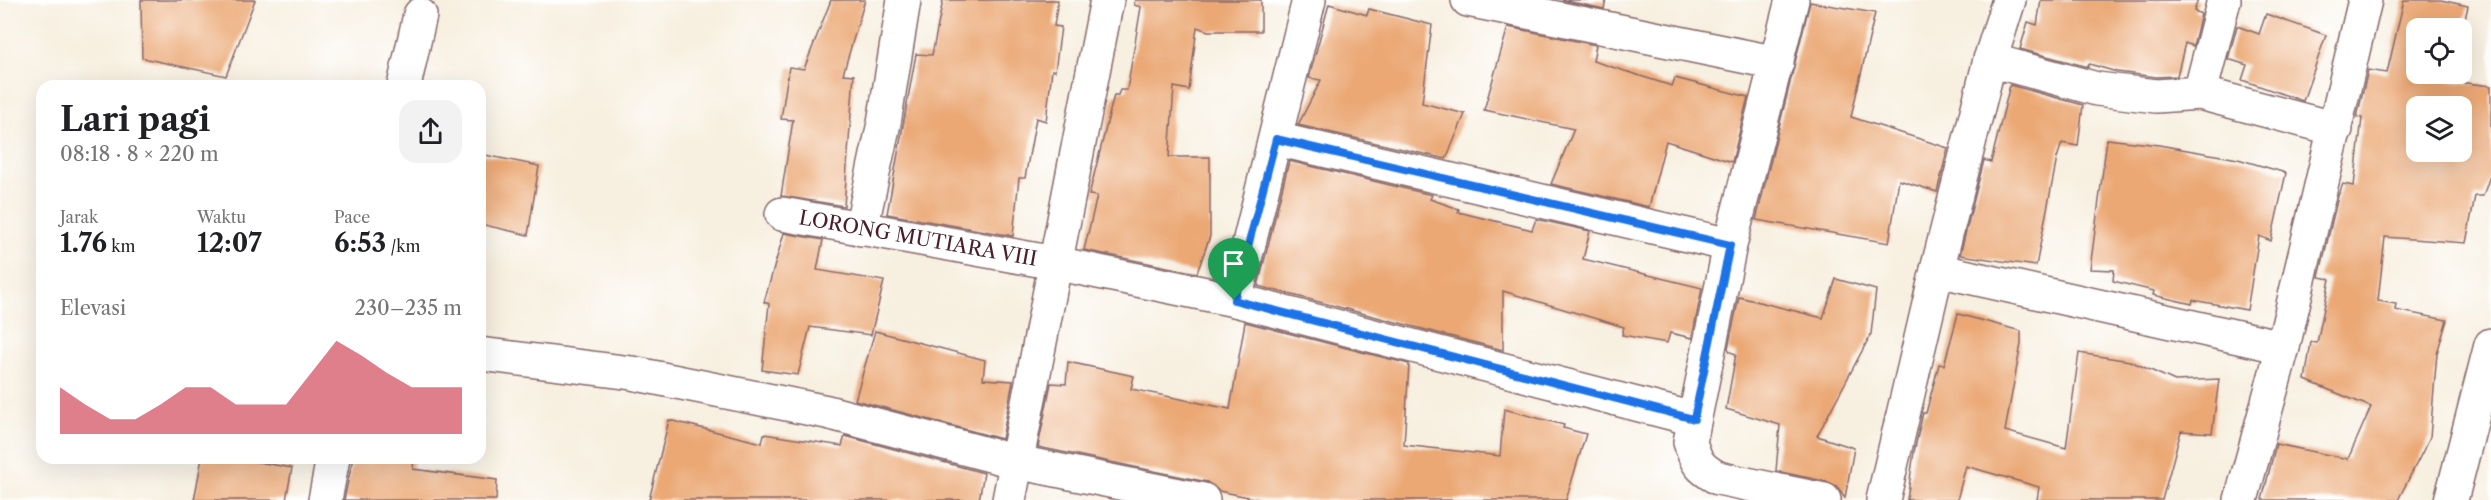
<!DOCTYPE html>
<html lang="id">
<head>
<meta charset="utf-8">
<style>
	body { margin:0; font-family:"Libre Caslon Text",serif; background:#f2f2f2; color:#202124; height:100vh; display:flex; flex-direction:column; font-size:22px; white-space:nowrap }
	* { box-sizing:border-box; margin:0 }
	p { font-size:20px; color:#757577 }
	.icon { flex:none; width:33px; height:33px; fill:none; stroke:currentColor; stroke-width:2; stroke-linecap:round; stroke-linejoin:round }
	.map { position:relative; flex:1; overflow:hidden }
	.side { position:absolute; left:36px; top:80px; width:450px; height:384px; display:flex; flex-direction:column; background:#fff; border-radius:18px; box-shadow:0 6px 24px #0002 }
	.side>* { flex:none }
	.controls { position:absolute; left:2406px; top:18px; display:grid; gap:12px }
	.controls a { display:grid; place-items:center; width:66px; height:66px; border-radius:12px; background:#fff; box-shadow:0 6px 24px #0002; font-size:30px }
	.pin { position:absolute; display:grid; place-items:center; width:51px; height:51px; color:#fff; margin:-62px -26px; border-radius:50% 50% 50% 0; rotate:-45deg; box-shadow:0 0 6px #0007 }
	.pin .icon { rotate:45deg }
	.round { display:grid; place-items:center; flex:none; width:63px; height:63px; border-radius:18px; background:#f2f2f2 }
	.summary { display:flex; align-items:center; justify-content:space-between; height:102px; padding:0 24px }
	h1 { font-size:33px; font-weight:700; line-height:45px }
	.figures { display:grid; grid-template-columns:repeat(3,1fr); gap:9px; height:102px; padding:6px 24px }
	.figures div { display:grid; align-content:center }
	.figures b { font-size:26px; font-weight:700 }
	.figures small { font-size:16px; font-weight:400 }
	.figures p { font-size:16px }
	.chart { height:168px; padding:12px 24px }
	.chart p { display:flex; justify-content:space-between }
	.chart svg { width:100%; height:108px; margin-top:6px; fill:#d1495b; opacity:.7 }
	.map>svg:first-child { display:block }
	.building { fill:#eba874; fill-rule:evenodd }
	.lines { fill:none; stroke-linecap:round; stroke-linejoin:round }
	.minor-casing { stroke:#87686a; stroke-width:36 }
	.minor { stroke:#fff; stroke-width:33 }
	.route-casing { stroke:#fff; stroke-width:12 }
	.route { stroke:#1a73e8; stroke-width:8 }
	.labels { text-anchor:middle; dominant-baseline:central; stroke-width:5; stroke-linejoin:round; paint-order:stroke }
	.street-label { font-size:20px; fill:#4a1f2b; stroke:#fff }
</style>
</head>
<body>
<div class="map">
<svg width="2491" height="500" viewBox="0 0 2491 500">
	<rect width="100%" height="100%" fill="#fff"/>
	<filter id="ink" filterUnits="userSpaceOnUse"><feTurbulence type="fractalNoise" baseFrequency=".0167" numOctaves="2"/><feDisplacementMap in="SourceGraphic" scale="12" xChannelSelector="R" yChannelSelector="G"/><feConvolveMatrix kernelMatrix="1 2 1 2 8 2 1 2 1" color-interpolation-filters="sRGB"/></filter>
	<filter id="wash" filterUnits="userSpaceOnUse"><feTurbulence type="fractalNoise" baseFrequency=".008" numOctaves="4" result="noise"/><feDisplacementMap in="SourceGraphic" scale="24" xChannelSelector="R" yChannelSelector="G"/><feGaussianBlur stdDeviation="1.35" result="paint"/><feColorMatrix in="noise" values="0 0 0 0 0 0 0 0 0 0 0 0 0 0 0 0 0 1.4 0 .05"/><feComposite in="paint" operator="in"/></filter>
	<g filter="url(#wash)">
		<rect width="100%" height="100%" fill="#f7efdf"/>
		<g id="blocks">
			<g class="building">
				<path d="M141,0H255L226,76L142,58Z"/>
				<path d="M831,0H865L843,74L854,75L844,206L781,196L793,120L781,119L789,67L804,69Z"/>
				<path d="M943,0H1058L1054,26L1061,27L1055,71L1052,70L1046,121L1036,118L1025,178H1019L1013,236L887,214L916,54L932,55Z"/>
				<path d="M1135,0H1261V31H1208L1197,27L1189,90L1174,87L1169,157H1210V236L1197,273L1084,250L1097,196L1089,195L1114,95H1118L1120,90H1127L1141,7L1134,5Z"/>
				<path d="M1562,0H1606L1604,9Z"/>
				<path d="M2041,0H2198L2194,11L2201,14L2193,46L2185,43L2177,76L2156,77L2117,72L2089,64L2088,67L2020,49L2028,22L2037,25Z"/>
				<path d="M2404,0H2441L2468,6L2462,32V28H2416V74H2452L2450,81L2491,86V173L2483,196H2475L2466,243L2385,237L2378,301L2396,304L2395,310L2447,320L2437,353L2430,437L2398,500H2262L2276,444L2348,459L2371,407L2305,380L2311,342L2317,343L2330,279L2319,277L2338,196L2343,184L2354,186L2362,118L2357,117L2368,70L2387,73ZM2416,106H2462V152H2416Z"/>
				<path d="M1810,2L1875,13L1851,117L1948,148L1937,192L1899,180L1889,243L1756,220Z"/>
				<path d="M1329,4L1367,15L1369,9L1432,25L1422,103L1465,114L1446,159L1298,125L1321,80L1309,78Z"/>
				<path d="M2266,14L2326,35L2303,101L2242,80L2247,65L2228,59L2237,26L2259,34Z"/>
				<path d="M1508,27L1596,45L1593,61L1672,86L1675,78L1748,97L1732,162L1666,141L1649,207L1551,184L1574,129L1484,110Z"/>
				<path d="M2010,85L2083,105L2078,146L2062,143L2057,158L2036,266L1960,255L1984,160L1991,162Z"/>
				<path d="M2107,139L2159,145L2238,159L2286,173L2271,241L2259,236L2247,310L2193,300L2192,304L2153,295L2154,291L2113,281L2114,270L2090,269Z"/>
				<path d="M480,154L539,166L528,235L480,224Z"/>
				<path d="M1289,161L1432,195L1430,199L1459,209L1458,212L1532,230L1536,219L1590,231L1583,259L1702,288L1692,338L1670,333L1667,343L1622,335L1624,327L1503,291V350L1258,286Z"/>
				<path d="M784,233L823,240L817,270L884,281L871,335L810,327L798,375L762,370L769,304L764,302Z"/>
				<path d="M1836,279L1876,290L1871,334L1817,436L1854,448L1845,498L1837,486L1828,482L1776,471L1780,425L1726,409L1736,354L1730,352L1728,348L1739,297L1823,318Z"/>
				<path d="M1958,314L2021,331V344L2005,431L2066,448L2079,353L2130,361L2175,381L2219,379L2212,433L2181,431L2162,500H2037L2039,487L1966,466L1957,500H1907L1914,452L1923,413H1926L1939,364L1944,365Z"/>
				<path d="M1245,322L1409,364L1404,445L1500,456L1504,409L1564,425L1563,428L1586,434L1566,500H1263L1219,491L1207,482L1038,447L1051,383L1066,384L1068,362L1134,376L1131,389L1230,409Z"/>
				<path d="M875,331L985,360L983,379L1013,381L1002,439L855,400Z"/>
				<path d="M669,420L762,443L764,434L842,446L845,436L984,473L979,500H649Z"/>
				<path d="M202,458H236L292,468L286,500H194Z"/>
				<path d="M353,458H414L413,469L497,480L496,500H344Z"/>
			</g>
		</g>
	</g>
	<g filter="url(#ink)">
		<use href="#blocks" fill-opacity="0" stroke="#87686a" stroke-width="1.5"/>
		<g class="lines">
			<defs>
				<g id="minor">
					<path d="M1468,0L1777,63"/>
					<path d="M1792,0L1730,245L1690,442C1696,462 1699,468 1718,478L1824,500"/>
					<path d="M1990,60L2097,89L2156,96L2200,93L2336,129"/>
					<path d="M404,86L420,15"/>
					<path d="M2200,93L2224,0"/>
					<path d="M1276,139L1730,245"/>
					<path d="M782,214L1055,263L1235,300L1694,419"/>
					<path d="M861,229L884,123L904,0"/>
					<path d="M1937,270L2283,347"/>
					<path d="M1235,300L1309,0"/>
					<path d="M480,354L632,373L827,412L1017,462L1203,500"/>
					<path d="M325,500L333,458"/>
					<path d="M1009,500L1107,0"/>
					<path d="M1883,500L1937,270L1990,60L2009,0"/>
					<path d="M2241,500L2283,347L2365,0"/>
					<path d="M2451,500L2491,345"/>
				</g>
			</defs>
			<use href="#minor" class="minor-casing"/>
			<use href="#minor" class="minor"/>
		</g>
	</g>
	<g class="lines" filter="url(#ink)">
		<defs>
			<path id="route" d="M1276,139L1730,245L1694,419L1234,300Z"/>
		</defs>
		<use href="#route" class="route-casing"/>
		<use href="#route" class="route"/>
	</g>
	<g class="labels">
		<g class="street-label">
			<text transform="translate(918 238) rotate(10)">LORONG MUTIARA VIII</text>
		</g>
	</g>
</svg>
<div class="controls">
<a><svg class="icon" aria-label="locate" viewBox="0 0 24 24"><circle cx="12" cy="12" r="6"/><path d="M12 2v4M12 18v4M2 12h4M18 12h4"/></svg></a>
<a><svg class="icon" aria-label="layers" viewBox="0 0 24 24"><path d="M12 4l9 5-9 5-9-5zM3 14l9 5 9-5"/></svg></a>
</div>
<div class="pin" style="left:1234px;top:300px;background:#1e9e55"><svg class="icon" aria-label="arrive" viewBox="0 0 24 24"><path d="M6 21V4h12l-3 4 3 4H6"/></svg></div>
<section class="side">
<div class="summary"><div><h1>Lari pagi</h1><p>08:18 · 8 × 220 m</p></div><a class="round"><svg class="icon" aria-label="share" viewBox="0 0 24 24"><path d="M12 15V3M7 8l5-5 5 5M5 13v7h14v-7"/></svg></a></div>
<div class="figures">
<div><p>Jarak</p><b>1.76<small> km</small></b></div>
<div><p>Waktu</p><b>12:07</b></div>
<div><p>Pace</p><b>6:53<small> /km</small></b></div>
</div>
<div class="chart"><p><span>Elevasi</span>230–235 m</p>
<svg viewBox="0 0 160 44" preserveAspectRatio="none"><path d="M0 44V25L10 32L20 38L30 38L40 32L50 25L60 25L70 32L80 32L90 32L100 19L110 6L120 12L130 19L140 25L150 25L160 25V44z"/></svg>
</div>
</section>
</div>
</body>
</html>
